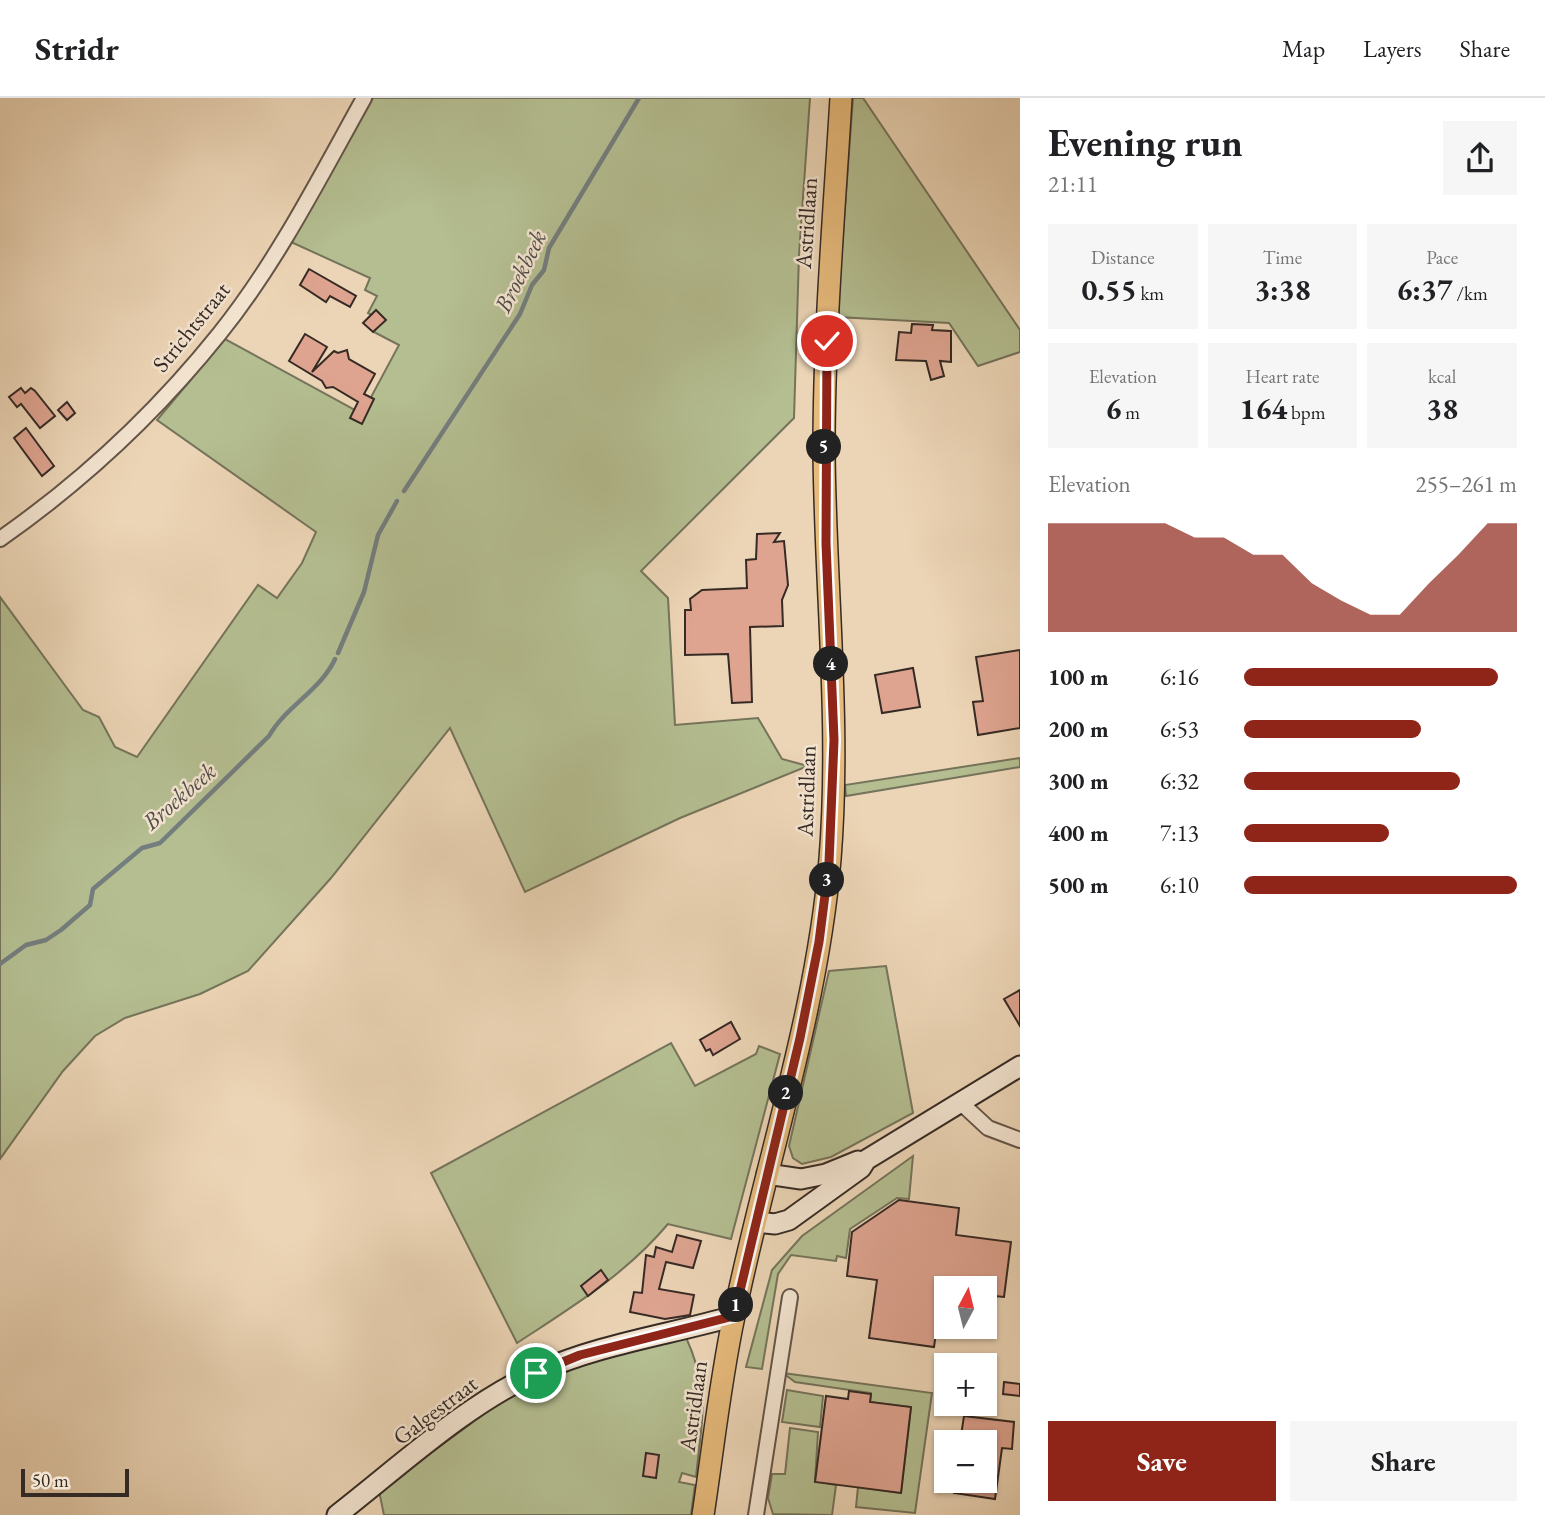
<!DOCTYPE html>
<html lang="en">
<head>
<meta charset="utf-8">
<style>
	body { margin:0; font-family:"EB Garamond",serif; background:#f6f6f6; color:#202124; height:100vh; display:flex; flex-direction:column; font-size:26px; white-space:nowrap }
	* { box-sizing:border-box; margin:0 }
	p { font-size:23px; color:#757577 }
	.icon { flex:none; width:38px; height:38px; fill:none; stroke:currentColor; stroke-width:2; stroke-linecap:round; stroke-linejoin:round }
	.map { position:relative; flex:1; overflow:hidden }
	.details { display:flex; flex-direction:column; background:#fff; width:525px }
	.details>* { flex:none }
	.needle { width:46px; rotate:7deg }
	.fabs { position:absolute; left:934px; top:1178px; display:grid; gap:14px }
	.fabs a { display:grid; place-items:center; width:63px; height:63px; border-radius:0px; background:#fff; box-shadow:0 2px 5px #0004; font-size:35px }
	.scale { position:absolute; left:21px; bottom:18px; width:108px; box-sizing:border-box; padding-left:7px; border:4px solid #362a25; border-top:0; font-size:19px; line-height:24px; white-space:nowrap; color:#362a25; -webkit-text-stroke:5px #f3e4d0; paint-order:stroke }
	.pin { position:absolute; display:grid; place-items:center; width:60px; height:60px; color:#fff; margin:-30px; border:4px solid #fff; border-radius:50%; box-shadow:0 2px 7px #0007 }
	.km { position:absolute; width:35px; height:35px; margin:-18px; border-radius:50%; background:#222; color:#fff; font-size:19px; line-height:35px; text-align:center }
	.round { display:grid; place-items:center; flex:none; width:74px; height:74px; border-radius:0px; background:#f6f6f6 }
	.head { display:flex; align-items:center; justify-content:space-between; height:119px; padding:0 28px }
	h1 { font-size:38px; font-weight:700; line-height:52px }
	.figures { display:grid; grid-template-columns:repeat(3,1fr); gap:10px; height:119px; padding:7px 28px }
	.figures div { display:grid; align-content:center; border-radius:0px; background:#f6f6f6; text-align:center }
	.figures b { font-size:30px; font-weight:700 }
	.figures small { font-size:19px; font-weight:400 }
	.figures p { font-size:19px }
	.chart { height:196px; padding:14px 28px }
	.chart p { display:flex; justify-content:space-between }
	.chart svg { width:100%; height:126px; margin-top:7px; fill:#8f2418; opacity:.7 }
	.action { display:flex; gap:14px; margin-top:auto; padding:14px 28px }
	.action a { flex:1; height:80px; border-radius:0px; background:#8f2418; color:#fff; font-size:28px; font-weight:700; line-height:80px; text-align:center }
	.action a+a { background:#f6f6f6; color:#202124 }
	ul { padding:0 28px; list-style:none; font-size:23px }
	li { display:grid; grid-template-columns:112px 84px 1fr; align-items:center; height:52px }
	li i { height:18px; border-radius:9px; background:#8f2418 }
	header { display:flex; align-items:center; gap:42px; box-sizing:border-box; height:98px; padding:0 35px; background:#fff; border-bottom:2px solid #e0e0e0 }
	header strong { font-size:33px }
	nav { display:flex; gap:38px; margin-inline-start:auto; font-size:24px }
	main { display:flex; flex:1; min-height:0 }
	.map>svg:first-child { display:block }
	.green { fill:#b4be91; stroke:#75745b; stroke-width:2 }
	.lines { fill:none; stroke-linecap:round; stroke-linejoin:round }
	.stream { stroke:#747e7e; stroke-width:4.5 }
	.building { fill:#dea490; stroke:#362a25; stroke-width:2 }
	.street-casing { stroke:#645549; stroke-width:18 }
	.secondary-casing { stroke:#362a25; stroke-width:23 }
	.primary-casing { stroke:#362a25; stroke-width:24 }
	.street { stroke:#f3e4d0; stroke-width:14 }
	.secondary { stroke:#f3e4d0; stroke-width:19 }
	.primary { stroke:#e6ba7b; stroke-width:21 }
	.route-casing { stroke:#fff; stroke-width:14 }
	.route { stroke:#8f2418; stroke-width:9 }
	.labels { text-anchor:middle; dominant-baseline:central; stroke-width:5; stroke-linejoin:round; paint-order:stroke }
	.street-label { font-size:23px; fill:#362a25; stroke:#f3e4d0 }
	.water-label { font-size:24px; font-style:italic; fill:#504d4a; stroke:#f3e4d0 }
</style>
</head>
<body>
<header>
<strong>Stridr</strong>
<nav><a>Map</a><a>Layers</a><a>Share</a></nav>
</header>
<main>
<div class="map">
<svg width="1020" height="1417" viewBox="0 0 1020 1417">
	<rect width="100%" height="100%" fill="#ecd5b6"/>
	<filter id="stains"><feTurbulence type="fractalNoise" baseFrequency=".00286" numOctaves="4"/><feColorMatrix values="0 0 0 0 .2 0 0 0 0 .09 0 0 0 0 .02 0 0 0 .5 -.17"/></filter>
	<radialGradient id="worn" r=".72"><stop offset=".6" stop-color="#630" stop-opacity="0"/><stop offset="1" stop-color="#630" stop-opacity=".3"/></radialGradient>
	<g class="green">
		<path d="M373,0H810L799,157L794,320L641,473L668,500L675,627L758,620L782,661L808,668L680,720L525,794L450,630L331,780L248,873L200,896L125,920L95,938L63,973L0,1061V499L83,612L99,619L115,649L137,659L258,487L277,500L302,465L316,434L157,322L225,241L362,316L399,247L374,234L381,222L368,215L377,198L365,192L370,180L291,144Z"/>
		<path d="M853,0H863L1020,232V254L978,268L949,225L837,219Z"/>
		<path d="M1020,660V669L846,698L845,687Z"/>
		<path d="M886,868L913,1015L831,1059L802,1066L793,1060L789,1048L829,873Z"/>
		<path d="M671,945L695,988L756,956L759,948L780,956L731,1141L668,1126C625,1177 572,1209 517,1245L431,1075Z"/>
		<path d="M913,1058L909,1101L897,1100L850,1131L846,1160L837,1158L836,1163L791,1157L778,1176L762,1271L746,1269L772,1172L802,1138Z"/>
		<path d="M685,1237C711,1294 702,1319 696,1379L682,1375L679,1384L695,1387L691,1417H384L379,1393L499,1305L542,1279Z"/>
		<path d="M783,1275L932,1295L915,1415L856,1409L858,1389L901,1395L911,1309L870,1304L871,1295L795,1284Z"/>
		<path d="M787,1292L823,1298L820,1329L782,1324Z"/>
		<path d="M790,1330L818,1334L815,1383L836,1387L832,1417L773,1416L768,1400L772,1376H785Z"/>
	</g>
	<g class="lines">
		<g class="stream">
			<path d="M404,393L520,216L532,187L544,172L549,150L639,0"/>
			<path d="M338,555L364,494L378,437L397,403"/>
			<path d="M0,866L26,847L46,842L61,832L90,807L93,791L142,750L160,745L269,638C286,608 321,592 335,561"/>
		</g>
	</g>
	<g class="building">
		<path d="M309,171L356,198L350,209L330,198L326,204L300,187Z"/>
		<path d="M376,212L386,222L373,234L363,225Z"/>
		<path d="M912,226L933,227L932,232L951,233V264L940,263L944,278L931,282L926,263L896,262L899,234L911,235Z"/>
		<path d="M305,236L327,249L312,274L334,253L338,255L347,252L349,261L375,276L364,296L374,301L362,326L350,320L358,304L333,289L326,290L322,283L289,263Z"/>
		<path d="M21,290L25,295L31,290L35,293L55,318L40,330L21,306L17,309L9,299Z"/>
		<path d="M67,304L75,315L67,322L58,312Z"/>
		<path d="M26,330L54,368L42,378L14,340Z"/>
		<path d="M780,435L774,444L784,443L788,487L782,502L783,528L750,529L752,604L732,605L728,556L685,557V512H691L690,501L702,492L747,490L746,462L756,461L757,436Z"/>
		<path d="M1020,552V630L978,637L973,604L983,603L976,559Z"/>
		<path d="M913,570L920,609L882,615L875,577Z"/>
		<path d="M1020,892V928L1004,901Z"/>
		<path d="M731,924L740,941L713,957L710,951L706,953L700,942Z"/>
		<path d="M899,1102L959,1110L956,1137L1011,1144L1004,1199L985,1197V1190H947V1200L941,1199L934,1249L869,1240L877,1182L847,1178L852,1134Z"/>
		<path d="M677,1137L701,1143L693,1170L666,1164L659,1191L694,1197L690,1217L665,1221L630,1214L634,1194L642,1195L646,1157L654,1159L656,1149L672,1154Z"/>
		<path d="M601,1172L608,1182L588,1198L581,1188Z"/>
		<path d="M1004,1284L1020,1286V1298L1003,1296Z"/>
		<path d="M849,1293L871,1296L870,1304L911,1309L901,1395L815,1384L826,1298L848,1301Z"/>
		<path d="M964,1318L1014,1324L1012,1351L1002,1350L995,1401L954,1395L956,1382H985V1344H960Z"/>
		<path d="M646,1355L659,1357L656,1380L643,1378Z"/>
	</g>
	<g class="lines">
		<defs>
			<g id="street">
				<path d="M0,441C83,383 156,315 220,235C277,164 320,79 364,0"/>
				<path d="M960,1004L988,1030L1020,1042"/>
				<path d="M756,1417L790,1199"/>
			</g>
			<g id="secondary">
				<path d="M767,1076L801,1081L826,1076L858,1063"/>
				<path d="M756,1124L775,1126L789,1122L861,1070L866,1062L1020,968"/>
				<path d="M337,1417C399,1369 466,1306 538,1274C600,1246 668,1237 734,1218"/>
			</g>
			<path id="primary" d="M703,1417C713,1351 720,1284 734,1218C765,1066 817,916 830,761C841,625 825,488 824,352C824,234 834,117 841,0"/>
		</defs>
		<use href="#street" class="street-casing"/>
		<use href="#secondary" class="secondary-casing"/>
		<use href="#primary" class="primary-casing"/>
		<use href="#street" class="street"/>
		<use href="#secondary" class="secondary"/>
		<use href="#primary" class="primary"/>
	</g>
	<g class="lines">
		<defs>
			<path id="route" d="M536,1275L580,1257L734,1218L800,940L819,844L829,765L834,642L826,445L827,243"/>
		</defs>
		<use href="#route" class="route-casing"/>
		<use href="#route" class="route"/>
	</g>
	<g class="labels">
		<g class="street-label">
			<text transform="translate(806 125) rotate(-86)">Astridlaan</text>
			<text transform="translate(191 229) rotate(-51)">Strichtstraat</text>
			<text transform="translate(806 693) rotate(-88)">Astridlaan</text>
			<text transform="translate(693 1308) rotate(-82)">Astridlaan</text>
			<text transform="translate(435 1312) rotate(-37)">Galgestraat</text>
		</g>
		<g class="water-label">
			<text transform="translate(520 173) rotate(-64)">Broekbeek</text>
			<text transform="translate(179 698) rotate(-41)">Broekbeek</text>
		</g>
	</g>
	<rect width="100%" height="100%" filter="url(#stains)"/>
	<rect width="100%" height="100%" fill="url(#worn)"/>
</svg>
<div class="fabs">
<a><svg class="needle" viewBox="-14 -14 28 28"><path d="M0-13l5 13h-10z" fill="#e53935"/><path d="M0 13l5-13h-10z" fill="#757577"/></svg></a>
<a>+</a>
<a>−</a>
</div>
<div class="scale">50 m</div>
<div class="pin" style="left:536px;top:1275px;background:#1e9e55"><svg class="icon" aria-label="arrive" viewBox="0 0 24 24"><path d="M6 21V4h12l-3 4 3 4H6"/></svg></div>
<div class="pin" style="left:827px;top:243px;background:#d93025"><svg class="icon" aria-label="check" viewBox="0 0 24 24"><path d="M5 12l5 5 9-10"/></svg></div>
<b class="km" style="left:736px;top:1207px">1</b>
<b class="km" style="left:786px;top:995px">2</b>
<b class="km" style="left:827px;top:782px">3</b>
<b class="km" style="left:831px;top:566px">4</b>
<b class="km" style="left:824px;top:349px">5</b>
</div>
<section class="details">
<div class="head"><div><h1>Evening run</h1><p>21:11</p></div><a class="round"><svg class="icon" aria-label="share" viewBox="0 0 24 24"><path d="M12 15V3M7 8l5-5 5 5M5 13v7h14v-7"/></svg></a></div>
<div class="figures">
<div><p>Distance</p><b>0.55<small> km</small></b></div>
<div><p>Time</p><b>3:38</b></div>
<div><p>Pace</p><b>6:37<small> /km</small></b></div>
</div>
<div class="figures">
<div><p>Elevation</p><b>6<small> m</small></b></div>
<div><p>Heart rate</p><b>164<small> bpm</small></b></div>
<div><p>kcal</p><b>38</b></div>
</div>
<div class="chart"><p><span>Elevation</span>255–261 m</p>
<svg viewBox="0 0 160 44" preserveAspectRatio="none"><path d="M0 44V6L10 6L20 6L30 6L40 6L50 11L60 11L70 17L80 17L90 27L100 33L110 38L120 38L130 27L140 17L150 6L160 6V44z"/></svg>
</div>
<ul>
<li><b>100 m</b>6:16<i style="width:93%"></i></li>
<li><b>200 m</b>6:53<i style="width:65%"></i></li>
<li><b>300 m</b>6:32<i style="width:79%"></i></li>
<li><b>400 m</b>7:13<i style="width:53%"></i></li>
<li><b>500 m</b>6:10<i style="width:100%"></i></li>
</ul>
<div class="action"><a>Save</a><a>Share</a></div>
</section>
</main>
</body>
</html>
